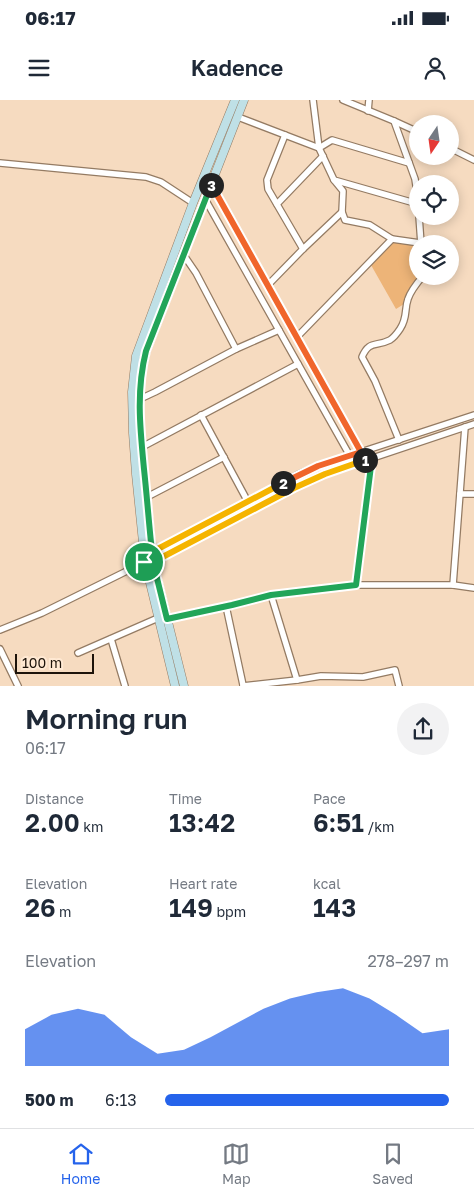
<!DOCTYPE html>
<html lang="en">
<head>
<meta charset="utf-8">
<style>
	body { margin:0; font-family:"Golos Text",sans-serif; background:#f2f2f3; color:#1f2937; height:100vh; display:flex; flex-direction:column; font-size:19px; white-space:nowrap }
	* { box-sizing:border-box; margin:0 }
	p { font-size:16px; color:#747a83 }
	.icon { flex:none; width:28px; height:28px; fill:none; stroke:currentColor; stroke-width:2; stroke-linecap:round; stroke-linejoin:round }
	.map { position:relative; height:586px; overflow:hidden }
	.details { display:flex; flex-direction:column; background:#fff; flex:1 }
	.details>* { flex:none }
	.needle { width:32px; rotate:193deg }
	.controls { position:absolute; left:409px; top:15px; display:grid; gap:10px }
	.controls a { display:grid; place-items:center; width:50px; height:50px; border-radius:50%; background:#fff; box-shadow:0 2px 12px #0003; font-size:25px }
	.scale { position:absolute; left:15px; bottom:12px; width:79px; box-sizing:border-box; padding-left:5px; border:2px solid #1d130a; border-top:0; font-size:14px; line-height:18px; white-space:nowrap; color:#1d130a; -webkit-text-stroke:4px #ffe9d3; paint-order:stroke }
	.pin { position:absolute; display:grid; place-items:center; width:42px; height:42px; color:#fff; margin:-21px; border:2px solid #fff; border-radius:50%; box-shadow:0 1px 5px #0007 }
	.km { position:absolute; width:25px; height:25px; margin:-12px; border-radius:50%; background:#222; color:#fff; font-size:14px; line-height:25px; text-align:center }
	.round { display:grid; place-items:center; flex:none; width:52px; height:52px; border-radius:26px; background:#f2f2f3 }
	.head { display:flex; align-items:center; justify-content:space-between; height:85px; padding:0 25px }
	h1 { font-size:28px; font-weight:600; line-height:38px }
	.figures { display:grid; grid-template-columns:repeat(3,1fr); gap:8px; height:85px; padding:5px 25px }
	.figures div { display:grid; align-content:center }
	.figures b { font-size:25px; font-weight:600 }
	.figures small { font-size:14px; font-weight:400 }
	.figures p { font-size:14px }
	.chart { height:140px; padding:10px 25px }
	.chart p { display:flex; justify-content:space-between }
	.chart svg { width:100%; height:90px; margin-top:5px; fill:#2563eb; opacity:.7 }
	ul { padding:0 25px; list-style:none; font-size:16px }
	li { display:grid; grid-template-columns:80px 60px 1fr; align-items:center; height:38px }
	li i { height:12px; border-radius:6px; background:#2563eb }
	.status { display:flex; justify-content:space-between; align-items:center; height:35px; padding:0 25px; background:#fff; direction:ltr }
	.status svg { height:14px; fill:currentColor }
	header { display:flex; justify-content:space-between; align-items:center; height:65px; padding:0 25px; background:#fff; font-size:22px; font-weight:600 }
	.tab-bar { display:flex; justify-content:space-around; align-items:center; height:70px; border-top:1px solid #e0e1e3; background:#fff; font-size:14px; color:#747a83 }
	.tab-bar a { display:grid; justify-items:center; gap:2px }
	.tab-bar .selected { color:#2563eb }
	.map>svg:first-child { display:block }
	.green { fill:#edb478 }
	.lines { fill:none; stroke-linecap:round; stroke-linejoin:round }
	.street-casing { stroke:#947b63; stroke-width:8 }
	.secondary-casing { stroke:#947b63; stroke-width:9 }
	.street { stroke:#fff; stroke-width:5.5 }
	.secondary { stroke:#bfe0e6; stroke-width:8 }
	.split-1-casing { stroke:#fff; stroke-width:10 }
	.split-2-casing { stroke:#fff; stroke-width:10 }
	.split-3-casing { stroke:#fff; stroke-width:10 }
	.split-4-casing { stroke:#fff; stroke-width:10 }
	.split-1 { stroke:#22a559; stroke-width:6 }
	.split-2 { stroke:#f5b400; stroke-width:6 }
	.split-3 { stroke:#f0652b; stroke-width:6 }
	.split-4 { stroke:#22a559; stroke-width:6 }
</style>
</head>
<body>
<div class="status"><b>06:17</b><svg viewBox="0 0 49 12"><path d="M0 12V9h3v3zM5 12V6h3v6zM10 12V3h3v9zM15 12V0h3v12zM26 1h20v11H26zM47 4h2v5h-2z"/></svg></div>
<header><svg class="icon" aria-label="menu" viewBox="0 0 24 24"><path d="M4 6h16M4 12h16M4 18h16"/></svg>Kadence<svg class="icon" aria-label="person" viewBox="0 0 24 24"><circle cx="12" cy="8" r="4"/><path d="M4 21q1-7 8-7t8 7"/></svg></header>
<div class="map">
<svg width="474" height="586" viewBox="0 0 474 586">
	<rect width="100%" height="100%" fill="#f6dbc0"/>
	<path class="green" d="M394,142L417,145L418,176L410,189L404,204L396,209L371,165Z"/>
	<g class="lines">
		<defs>
			<g id="street">
				<path d="M343,0L394,21L418,32"/>
				<path d="M368,11L369,0"/>
				<path d="M238,17L319,48L313,0"/>
				<path d="M394,21L415,79L418,99"/>
				<path d="M285,35L267,80L268,89L303,149"/>
				<path d="M450,48L474,60"/>
				<path d="M0,63L146,77L161,82L193,103"/>
				<path d="M409,63L332,40L319,48L334,80L418,104"/>
				<path d="M334,80L343,91L342,112L345,120L370,125L392,139L420,143"/>
				<path d="M211,83L361,352"/>
				<path d="M205,99L350,356"/>
				<path d="M277,104L323,56"/>
				<path d="M419,116L421,144"/>
				<path d="M183,154L196,173L236,249"/>
				<path d="M268,185L303,149L342,112"/>
				<path d="M297,237L392,139"/>
				<path d="M140,299L155,292L236,249L279,230"/>
				<path d="M201,315L248,402"/>
				<path d="M399,340L375,281L362,257C369,240 376,247 390,240C393,238 398,232 400,229C408,217 404,210 408,199C411,190 417,183 423,176"/>
				<path d="M142,347L298,264"/>
				<path d="M460,394H474"/>
				<path d="M147,397L224,357"/>
				<path d="M152,462L294,388L325,374L474,324"/>
				<path d="M356,485L372,358"/>
				<path d="M453,485L465,327"/>
				<path d="M271,495L297,580"/>
				<path d="M226,506L243,585"/>
				<path d="M167,519L232,505L271,495L356,485H453L474,488"/>
				<path d="M0,530L42,513L145,462L152,452L297,375L318,366L474,315"/>
				<path d="M111,539L125,586"/>
				<path d="M0,549L18,586"/>
				<path d="M78,553L158,518"/>
				<path d="M243,586L297,580L321,576L363,577L395,570L399,586"/>
			</g>
			<g id="secondary">
				<path d="M175,586L145,462L136,374L133,333L132,292L136,256L193,103L235,0"/>
				<path d="M184,586L153,462L139,322L140,279L146,251L244,0"/>
			</g>
		</defs>
		<use href="#street" class="street-casing"/>
		<use href="#secondary" class="secondary-casing"/>
		<use href="#street" class="street"/>
		<use href="#secondary" class="secondary"/>
	</g>
	<g class="lines">
		<defs>
			<path id="split-1" d="M144,462H153L167,519L232,505L271,495L356,485L372,358L365,360"/>
			<path id="split-2" d="M283,383L152,452L153,462L294,388L325,374L365,360"/>
			<path id="split-3" d="M211,85V84L361,352L318,366L283,383"/>
			<path id="split-4" d="M144,462L152,452C149,425 147,397 144,369C140,328 136,291 146,251L211,85"/>
		</defs>
		<use href="#split-1" class="split-1-casing"/>
		<use href="#split-2" class="split-2-casing"/>
		<use href="#split-3" class="split-3-casing"/>
		<use href="#split-4" class="split-4-casing"/>
		<use href="#split-1" class="split-1"/>
		<use href="#split-2" class="split-2"/>
		<use href="#split-3" class="split-3"/>
		<use href="#split-4" class="split-4"/>
	</g>
</svg>
<div class="controls">
<a><svg class="needle" viewBox="-14 -14 28 28"><path d="M0-13l5 13h-10z" fill="#e53935"/><path d="M0 13l5-13h-10z" fill="#747a83"/></svg></a>
<a><svg class="icon" aria-label="locate" viewBox="0 0 24 24"><circle cx="12" cy="12" r="6"/><path d="M12 2v4M12 18v4M2 12h4M18 12h4"/></svg></a>
<a><svg class="icon" aria-label="layers" viewBox="0 0 24 24"><path d="M12 4l9 5-9 5-9-5zM3 14l9 5 9-5"/></svg></a>
</div>
<div class="scale">100 m</div>
<div class="pin" style="left:144px;top:462px;background:#1e9e55"><svg class="icon" aria-label="arrive" viewBox="0 0 24 24"><path d="M6 21V4h12l-3 4 3 4H6"/></svg></div>
<b class="km" style="left:365px;top:360px">1</b>
<b class="km" style="left:283px;top:383px">2</b>
<b class="km" style="left:211px;top:85px">3</b>
</div>
<section class="details">
<div class="head"><div><h1>Morning run</h1><p>06:17</p></div><a class="round"><svg class="icon" aria-label="share" viewBox="0 0 24 24"><path d="M12 15V3M7 8l5-5 5 5M5 13v7h14v-7"/></svg></a></div>
<div class="figures">
<div><p>Distance</p><b>2.00<small> km</small></b></div>
<div><p>Time</p><b>13:42</b></div>
<div><p>Pace</p><b>6:51<small> /km</small></b></div>
</div>
<div class="figures">
<div><p>Elevation</p><b>26<small> m</small></b></div>
<div><p>Heart rate</p><b>149<small> bpm</small></b></div>
<div><p>kcal</p><b>143</b></div>
</div>
<div class="chart"><p><span>Elevation</span>278–297 m</p>
<svg viewBox="0 0 160 44" preserveAspectRatio="none"><path d="M0 44V26L10 19L20 16L30 19L40 30L50 38L60 36L70 30L80 23L90 16L100 11L110 8L120 6L130 11L140 19L150 28L160 26V44z"/></svg>
</div>
<ul>
<li><b>500 m</b>6:13<i style="width:100%"></i></li>
</ul>
</section>
<nav class="tab-bar">
<a class="selected"><svg class="icon" aria-label="home" viewBox="0 0 24 24"><path d="M3 11l9-7 9 7M6 9v11h12V9"/></svg>Home</a>
<a><svg class="icon" aria-label="map" viewBox="0 0 24 24"><path d="M3 6l6-2 6 2 6-2v14l-6 2-6-2-6 2zM9 4v14M15 6v14"/></svg>Map</a>
<a><svg class="icon" aria-label="saved" viewBox="0 0 24 24"><path d="M7 4h10v16l-5-4-5 4z"/></svg>Saved</a>
</nav>
</body>
</html>
